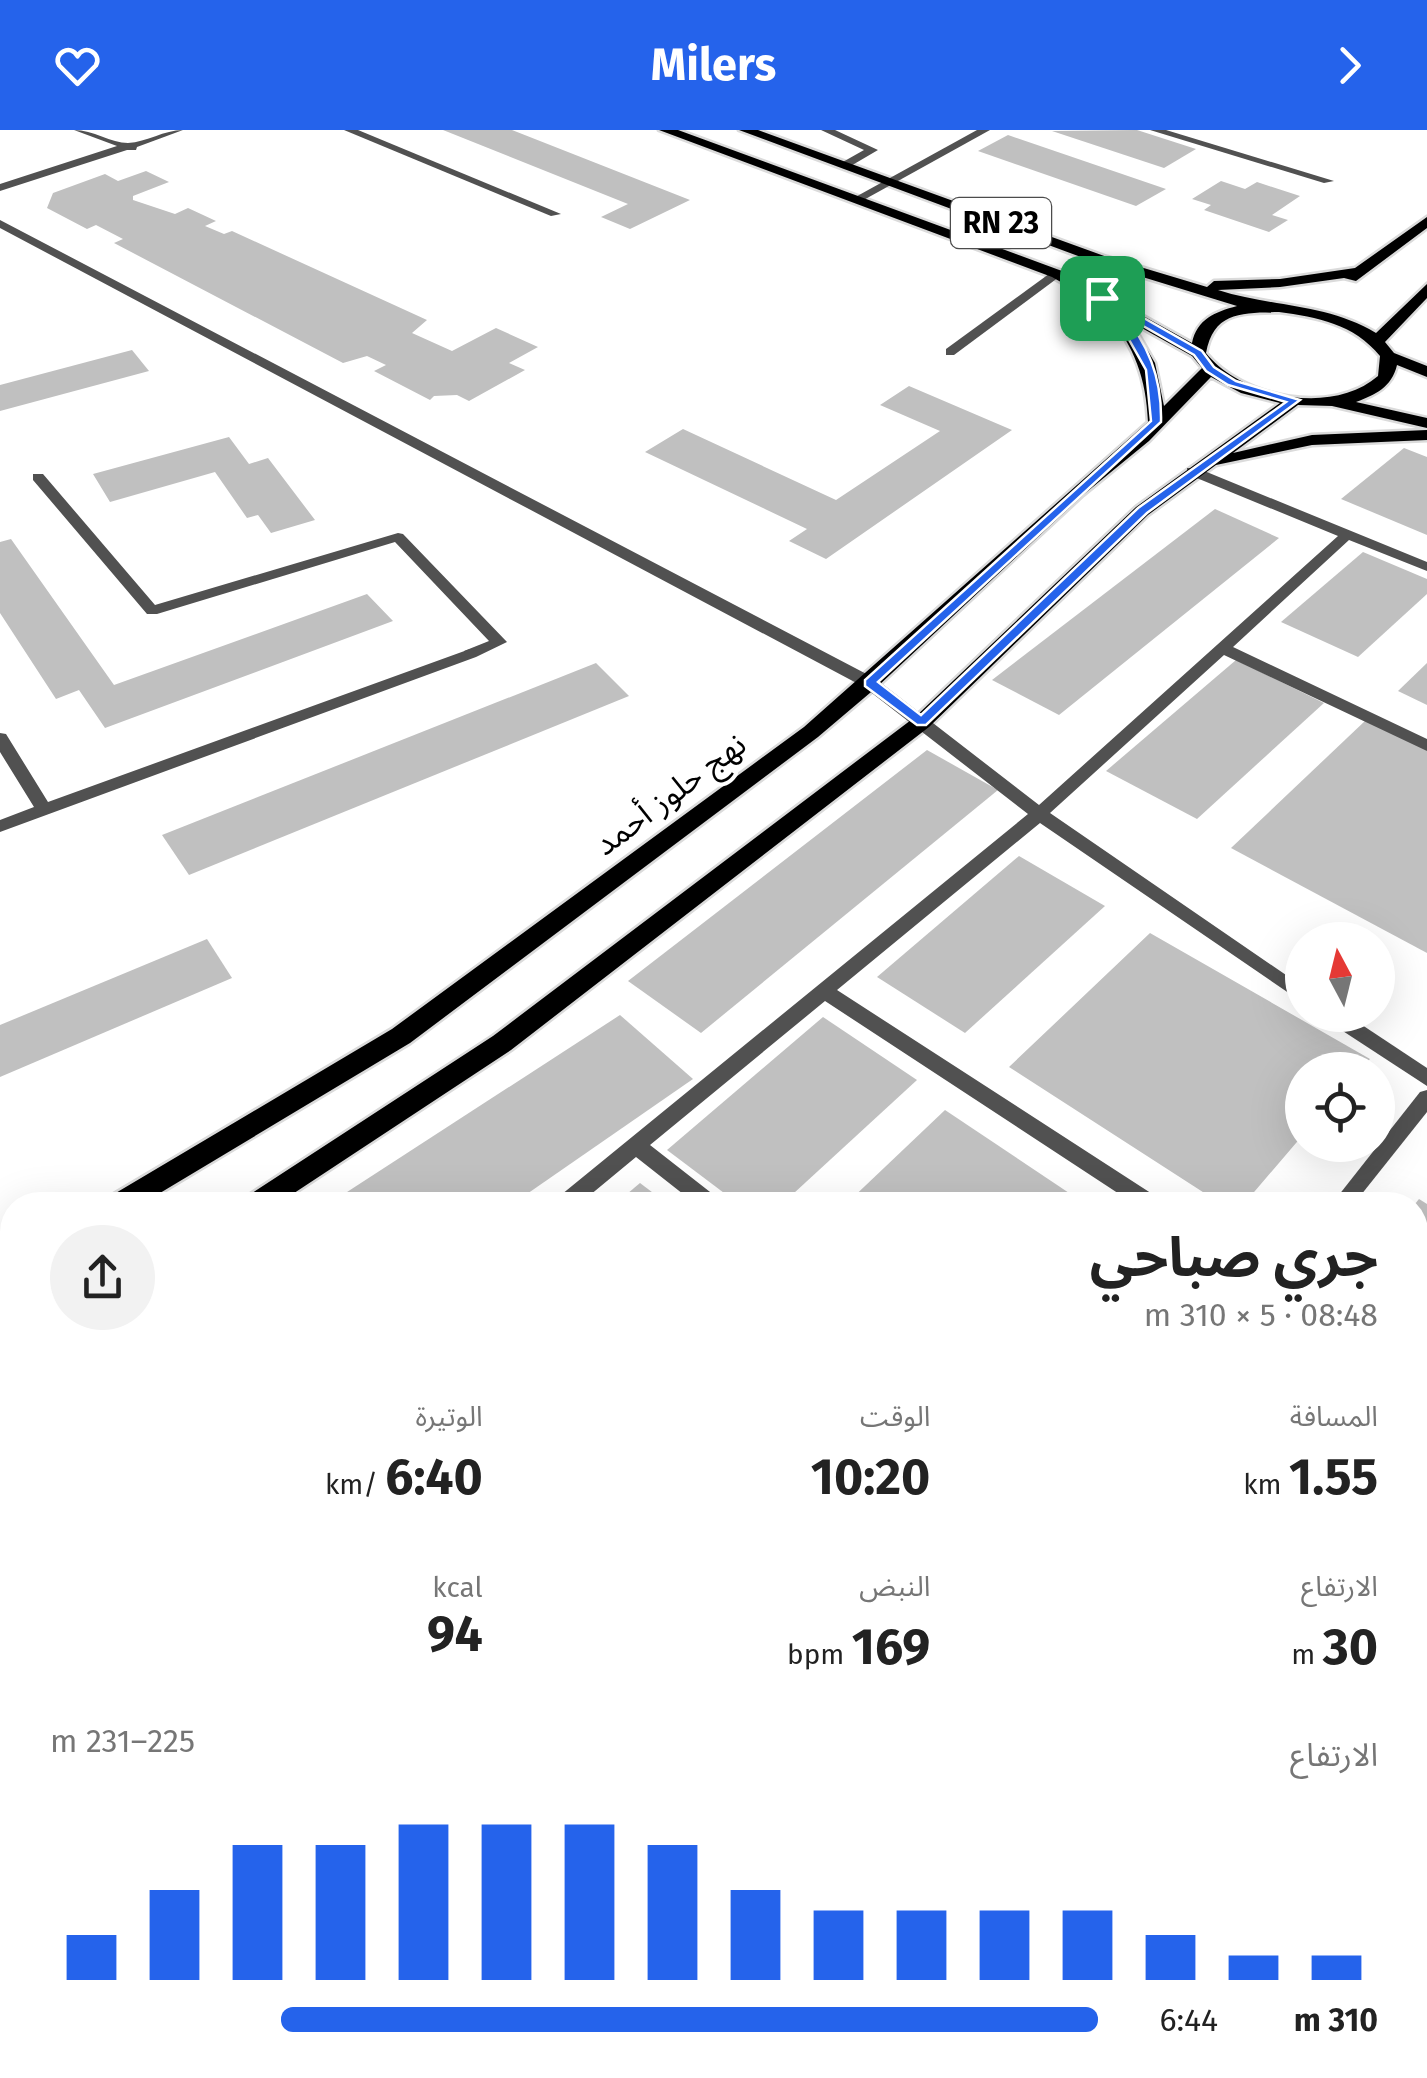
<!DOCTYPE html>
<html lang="ar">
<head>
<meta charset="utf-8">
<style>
	body { margin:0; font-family:"Fira Sans","Noto Sans Arabic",sans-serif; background:#f2f2f2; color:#222; direction:rtl; height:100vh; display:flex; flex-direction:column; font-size:38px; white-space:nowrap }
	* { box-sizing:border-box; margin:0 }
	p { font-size:32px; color:#767676 }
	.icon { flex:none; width:55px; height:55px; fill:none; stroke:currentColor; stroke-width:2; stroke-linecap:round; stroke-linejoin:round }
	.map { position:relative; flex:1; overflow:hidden; direction:ltr }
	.panel { position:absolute; left:0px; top:1062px; width:1428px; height:888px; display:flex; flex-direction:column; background:#fff; border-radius:40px 40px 0 0; box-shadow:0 10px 40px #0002; direction:rtl }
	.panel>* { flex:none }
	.needle { width:65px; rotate:353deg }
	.buttons { position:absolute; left:1285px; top:792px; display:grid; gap:20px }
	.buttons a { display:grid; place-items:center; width:110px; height:110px; border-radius:50%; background:#fff; box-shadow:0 10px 40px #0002; font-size:50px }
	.pin { position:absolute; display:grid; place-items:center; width:85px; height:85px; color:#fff; margin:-42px; border-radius:20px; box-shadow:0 5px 15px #0006 }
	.round { display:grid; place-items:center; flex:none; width:105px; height:105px; border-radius:52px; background:#f2f2f2 }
	.head { display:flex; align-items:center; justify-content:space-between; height:170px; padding:0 50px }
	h1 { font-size:55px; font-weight:700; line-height:75px }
	.figures { display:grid; grid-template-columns:repeat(3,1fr); gap:15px; height:170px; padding:10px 50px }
	.figures div { display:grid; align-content:center }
	.figures b { font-size:50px; font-weight:700 }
	.figures small { font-size:28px; font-weight:400 }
	.figures p { font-size:28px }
	.chart { height:280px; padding:20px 50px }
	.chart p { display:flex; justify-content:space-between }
	.chart svg { width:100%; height:180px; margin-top:10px; stroke:#2563eb; stroke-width:6 }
	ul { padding:0 50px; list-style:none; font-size:32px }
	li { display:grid; grid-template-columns:160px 120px 1fr; align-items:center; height:75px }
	li i { height:25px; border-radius:12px; background:#2563eb }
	header { display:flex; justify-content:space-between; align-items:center; height:130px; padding:0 50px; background:#2563eb; color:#fff; font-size:45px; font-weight:700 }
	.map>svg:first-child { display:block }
	.building { fill:#c0c0c0 }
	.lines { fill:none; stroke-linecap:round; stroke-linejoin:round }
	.primary-casing { stroke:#dbdbdb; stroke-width:5 }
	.service { fill:#515151; fill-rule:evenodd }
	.minor { fill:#515151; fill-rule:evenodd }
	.primary { fill:#000; fill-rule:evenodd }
	.route { fill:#2563eb; stroke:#fff; stroke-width:2.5; fill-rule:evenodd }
	.labels { text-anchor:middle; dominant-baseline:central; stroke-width:8; stroke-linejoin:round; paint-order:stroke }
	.shield { fill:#fff; stroke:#4c4c4c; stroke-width:2.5 }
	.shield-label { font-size:30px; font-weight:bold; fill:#000 }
	.street-label { font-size:32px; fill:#000; stroke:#fff }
</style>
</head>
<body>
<header><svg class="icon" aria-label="forward" viewBox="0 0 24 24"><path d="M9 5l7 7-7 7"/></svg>Milers<svg class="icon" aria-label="heart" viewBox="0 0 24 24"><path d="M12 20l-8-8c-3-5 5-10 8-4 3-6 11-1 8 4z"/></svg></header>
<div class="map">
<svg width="1427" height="1948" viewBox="0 0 1427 1948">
	<rect width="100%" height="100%" fill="#fff"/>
	<g class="building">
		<path d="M443,0H512L690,70L630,99L601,87L628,74Z"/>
		<path d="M1137,0L1196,19L1164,38L1052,1Z"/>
		<path d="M1008,5L1166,59L1136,76L978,21Z"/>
		<path d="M146,41L169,52L133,66V70L175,84L188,78L216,91L205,96L224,104L232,101L427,190L412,203L452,221L496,198L538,217L509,233L525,240L469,271L457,265L434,266L430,270L374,241L386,235L367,226L343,233L114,113L123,109L96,95L87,99L47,78L53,63L105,44L118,51Z"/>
		<path d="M1221,51L1245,59L1257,52L1300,66L1272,85L1288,90L1269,102L1204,80L1211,75L1192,69Z"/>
		<path d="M132,220L149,241L0,281V255Z"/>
		<path d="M909,256L1012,300L826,429L789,411L807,399L645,322L683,299L836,370L940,301L880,275Z"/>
		<path d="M229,307L249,334L268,328L315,390L271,403L258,385L247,388L215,342L110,372L93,344Z"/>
		<path d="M1404,318L1427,327V405L1341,369Z"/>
		<path d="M1215,379L1279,408L1059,585L992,550Z"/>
		<path d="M11,409L114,555L367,464L393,491L105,598L79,560L56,569L0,483V412Z"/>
		<path d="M1363,422L1427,449V464L1358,527L1281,492Z"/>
		<path d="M1236,530L1324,573L1197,689L1106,641Z"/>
		<path d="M596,533L629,566L189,745L162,705Z"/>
		<path d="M1427,533V575L1398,561Z"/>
		<path d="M1366,590L1427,619V823L1231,718Z"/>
		<path d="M927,620L998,660L701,903L628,851Z"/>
		<path d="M1019,726L1105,776L965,903L877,847Z"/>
		<path d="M1150,803L1370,929L1360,940H1302V1006L1243,1075H1223L1009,937Z"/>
		<path d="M207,809L232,848L0,947V895Z"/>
		<path d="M620,885L693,949L511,1075H327Z"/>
		<path d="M823,887L917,950L781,1075H740L667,1020Z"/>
		<path d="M945,980L1087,1075H845Z"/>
		<path d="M640,1053L669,1075H614Z"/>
		<path d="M1419,1069L1427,1074V1361L1415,1353V1074Z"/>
		<path d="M0,1345L12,1373V1396L0,1403Z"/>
		<path d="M1415,1479L1427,1488V1703L1415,1722Z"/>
		<path d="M12,1768V1938H201V1948H0V1770Z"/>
		<path d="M844,1938H1285L1279,1948H854Z"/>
	</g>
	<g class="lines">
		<defs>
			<g id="primary">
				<path d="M659,0H678L1062,141L1192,213C1197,189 1215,182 1237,176L1097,133L739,0H758L1107,127L1207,157L1214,151L1280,149L1355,138L1427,87V98L1356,151L1344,148L1280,157L1218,160C1271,177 1326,173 1376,203L1427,154V168L1385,212L1394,223L1427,236V247L1397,235C1392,257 1375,265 1356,272L1427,288V298L1332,276L1298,275L1233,323L1312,305L1427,300V310L1312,315L1216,335L1148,385L929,597L511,920L276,1075H242L246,1067L493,906L915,587L1136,377L1280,273L1241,263L1211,247L1149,311L1083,365L877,557L818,607L410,913L140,1075H105L109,1067L392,899L804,597L1148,292C1146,248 1135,218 1107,183L1110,180L1052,147ZM1279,182C1317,187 1354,194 1380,226L1378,246C1332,286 1242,268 1206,223C1214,181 1242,183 1279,182ZM1131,192L1192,226L1202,238L1164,276L1155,233Z"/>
				<path d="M12,1127V1151L0,1157V1131Z"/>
				<path d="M12,1206V1232L0,1237V1210Z"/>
			</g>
		</defs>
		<use href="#primary" class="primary-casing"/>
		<g class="service">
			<path d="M344,0H358L561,84L551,86Z"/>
			<path d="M821,0H835L878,20L849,37H841V33L864,20Z"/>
			<path d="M977,0H990L860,72L850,70Z"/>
			<path d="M1150,0H1166L1334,51L1324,53Z"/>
			<path d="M1053,141L1063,144L954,225H946V219Z"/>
			<path d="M33,344H43L155,475L398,403L403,404L507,512L476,527H464V521L489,511L395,412L157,484H147L33,350Z"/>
		</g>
		<g class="minor">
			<path d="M74,0C93,0 111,13 128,13C147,12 164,0 183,0L137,17L136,20H127L0,61V54L117,16Z"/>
			<path d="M0,90L876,549L1039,675L1338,406L1187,344V338H1197L1427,432V441L1349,410L1233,517L1427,609V621L1224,525L1050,683L1302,856V872L1040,693L837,860L1160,1069L1163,1075H1136L825,871L650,1015L719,1069L722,1075H697L636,1027L578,1075H553L556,1069L1028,684L864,557L0,98Z"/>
			<path d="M470,519L476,521V527L0,702V690L34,677L0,622V603L6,604L48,672Z"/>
			<path d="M1323,885H1347L1427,938V956L1326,890Z"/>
			<path d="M1427,960V982L1353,1075H1331L1420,962Z"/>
			<path d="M0,1267L8,1270L12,1280V1319L4,1316L0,1307Z"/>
			<path d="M1415,1425L1427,1431V1458L1415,1452Z"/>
			<path d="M12,1543V1574L0,1581V1550Z"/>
			<path d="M1415,1926L1427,1933V1948H1398L1395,1938H1415Z"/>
			<path d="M405,1938H438L443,1948H409Z"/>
			<path d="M695,1938H728L724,1948H690Z"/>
		</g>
		<use href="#primary" class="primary"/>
	</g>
	<path class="route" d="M1098,166H1105L1202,221L1214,237L1236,251L1300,270L1147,383L926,595H917L865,556V550L1151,291L1146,240L1119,192ZM1122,184L1194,225L1206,241L1228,255L1286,272L1138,378L921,585L878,552L1161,292C1162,252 1150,215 1122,184Z"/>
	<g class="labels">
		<rect class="shield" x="951" y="68" width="100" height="50" rx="8"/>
		<g class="shield-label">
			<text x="1001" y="93">RN 23</text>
		</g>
		<g class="street-label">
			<text transform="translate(670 664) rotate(-37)">نهج حلوز أحمد</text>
		</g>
	</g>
</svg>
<div class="buttons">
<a><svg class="needle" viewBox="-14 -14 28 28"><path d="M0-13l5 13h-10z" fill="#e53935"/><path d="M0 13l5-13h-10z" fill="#767676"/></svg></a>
<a><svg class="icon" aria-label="locate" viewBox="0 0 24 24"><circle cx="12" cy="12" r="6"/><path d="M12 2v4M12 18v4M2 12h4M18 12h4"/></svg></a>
</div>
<div class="pin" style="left:1102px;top:168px;background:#1e9e55"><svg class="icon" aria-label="arrive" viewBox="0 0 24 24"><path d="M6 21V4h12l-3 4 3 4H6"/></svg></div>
<section class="panel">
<div class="head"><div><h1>جري صباحي</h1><p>08:48 · 5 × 310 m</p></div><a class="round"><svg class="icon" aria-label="share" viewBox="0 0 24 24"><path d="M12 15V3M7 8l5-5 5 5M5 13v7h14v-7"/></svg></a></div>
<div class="figures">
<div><p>المسافة</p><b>1.55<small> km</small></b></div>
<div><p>الوقت</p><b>10:20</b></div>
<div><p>الوتيرة</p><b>6:40<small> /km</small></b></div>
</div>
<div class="figures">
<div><p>الارتفاع</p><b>30<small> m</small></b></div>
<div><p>النبض</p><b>169<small> bpm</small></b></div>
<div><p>kcal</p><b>94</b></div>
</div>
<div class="chart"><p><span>الارتفاع</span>225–231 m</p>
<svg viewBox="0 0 160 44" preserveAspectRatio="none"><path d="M5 44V33M15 44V22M25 44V11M35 44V11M45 44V6M55 44V6M65 44V6M75 44V11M85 44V22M95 44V27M105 44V27M115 44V27M125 44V27M135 44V33M145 44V38M155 44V38"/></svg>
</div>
<ul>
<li><b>310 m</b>6:44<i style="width:78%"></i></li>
</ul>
</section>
</div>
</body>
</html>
